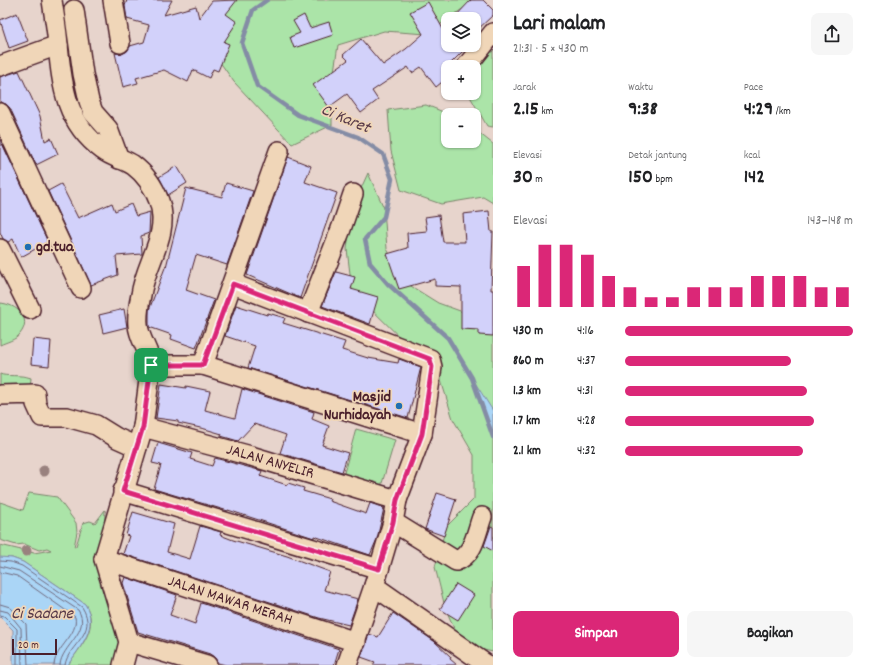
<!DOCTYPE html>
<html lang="id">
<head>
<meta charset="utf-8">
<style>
	body { margin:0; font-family:Dekko,sans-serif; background:#f6f6f6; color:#202124; height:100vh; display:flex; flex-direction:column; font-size:15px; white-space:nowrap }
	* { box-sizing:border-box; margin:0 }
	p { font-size:13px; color:#757577 }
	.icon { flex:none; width:22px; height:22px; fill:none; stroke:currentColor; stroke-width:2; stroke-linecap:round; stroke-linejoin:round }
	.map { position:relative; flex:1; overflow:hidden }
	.details { display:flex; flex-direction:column; background:#fff; width:380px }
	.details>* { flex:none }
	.buttons { position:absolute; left:441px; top:12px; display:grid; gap:8px }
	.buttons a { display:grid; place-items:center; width:40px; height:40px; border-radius:8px; background:#fff; box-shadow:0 1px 3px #0004; font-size:20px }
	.scale { position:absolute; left:12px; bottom:10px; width:45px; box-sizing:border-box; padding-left:4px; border:2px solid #4a1f2b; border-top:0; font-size:11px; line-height:14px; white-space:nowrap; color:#4a1f2b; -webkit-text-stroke:3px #f0d6b8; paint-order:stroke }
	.pin { position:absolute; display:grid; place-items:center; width:34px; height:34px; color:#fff; margin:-17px; border-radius:8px; box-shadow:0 2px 6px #0006 }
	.round { display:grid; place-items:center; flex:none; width:42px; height:42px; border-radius:8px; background:#f6f6f6 }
	.summary { display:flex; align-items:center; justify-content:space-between; height:68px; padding:0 20px }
	h1 { font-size:22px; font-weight:700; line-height:30px }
	.stats { display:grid; grid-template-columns:repeat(3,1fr); gap:6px; height:68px; padding:4px 20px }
	.stats div { display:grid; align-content:center }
	.stats b { font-size:20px; font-weight:700 }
	.stats small { font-size:11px; font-weight:400 }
	.stats p { font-size:11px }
	.chart { height:112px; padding:8px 20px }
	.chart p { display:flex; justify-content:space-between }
	.chart svg { width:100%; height:72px; margin-top:4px; stroke:#db2777; stroke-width:6 }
	.cta { display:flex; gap:8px; margin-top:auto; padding:8px 20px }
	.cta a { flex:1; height:46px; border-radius:8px; background:#db2777; color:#fff; font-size:16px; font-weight:700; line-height:46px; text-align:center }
	.cta a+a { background:#f6f6f6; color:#202124 }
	ul { padding:0 20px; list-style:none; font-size:13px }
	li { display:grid; grid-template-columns:64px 48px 1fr; align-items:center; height:30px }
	li i { height:10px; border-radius:5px; background:#db2777 }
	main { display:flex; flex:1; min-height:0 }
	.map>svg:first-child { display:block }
	.green { fill:#abe4a8; stroke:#7a826a }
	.water { fill:#aad5f6; stroke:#848ca5 }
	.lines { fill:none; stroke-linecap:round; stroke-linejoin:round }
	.shore { stroke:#70687c; stroke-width:1 }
	.stream { stroke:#848ca5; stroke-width:4.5 }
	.building { fill:#d2d1fa; stroke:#4a1f2b }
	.minor-casing { stroke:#4a1f2b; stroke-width:22 }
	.minor { stroke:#f0d6b8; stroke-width:19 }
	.tree { fill:#99817e }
	.route-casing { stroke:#fff; stroke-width:8 }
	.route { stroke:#db2777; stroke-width:5 }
	.poi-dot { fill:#1f6fb2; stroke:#f0d6b8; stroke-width:1.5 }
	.labels { text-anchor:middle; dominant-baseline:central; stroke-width:3.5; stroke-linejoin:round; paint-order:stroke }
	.poi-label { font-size:16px; font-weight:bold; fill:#4a1f2b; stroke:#f0d6b8; text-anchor:start }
	.street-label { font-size:16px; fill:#4a1f2b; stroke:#f0d6b8 }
	.water-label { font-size:17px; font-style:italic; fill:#583a49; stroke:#f0d6b8 }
</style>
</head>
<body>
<main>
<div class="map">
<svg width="493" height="665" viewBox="0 0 493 665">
	<rect width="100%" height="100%" fill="#e7d4cc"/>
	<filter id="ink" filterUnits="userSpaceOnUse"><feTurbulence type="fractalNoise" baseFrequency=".025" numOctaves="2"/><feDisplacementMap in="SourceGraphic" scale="8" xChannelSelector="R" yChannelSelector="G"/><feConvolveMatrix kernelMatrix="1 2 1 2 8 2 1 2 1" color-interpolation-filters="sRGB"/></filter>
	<g filter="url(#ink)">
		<g class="green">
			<path d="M232,0H475L427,34L384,31L338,45L332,85V125L292,144L234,82L210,48L223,9Z"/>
			<path d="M493,40V127L487,126L468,93H474V71Z"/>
			<path d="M426,105L451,115H448V141H474V129L493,144V203L483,197L441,204L401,190L391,151L388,110Z"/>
			<path d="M368,173L384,208L387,249L406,283L438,303L474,316L493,298V652L461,645L445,607L435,567L446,527L474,499V455L453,419L440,377L352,290L347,249L352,208Z"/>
			<path d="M0,303C16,304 33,318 20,334C16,340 6,342 0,345Z"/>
			<path d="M0,374C6,377 20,374 31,378L30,389L0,390Z"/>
			<path d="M356,429L395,440L380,490L342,480Z"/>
			<path d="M29,493L57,497L76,523L77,532L74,547L76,546L83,523L90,521L95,523L105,510L104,559L112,587L123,665H68C81,645 100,628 85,604L23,562L12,558H0V545L34,553L51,550L47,548L39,550L24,544L16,545L0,540V502L23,510Z"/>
		</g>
		<g class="water">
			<path d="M472,378L493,411V437Z"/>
			<path d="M0,557L12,558L23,562L85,604C99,627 81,645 68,665H13V630L0,617Z"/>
		</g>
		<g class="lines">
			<g class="shore">
				<path d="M0,561L11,562L22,566L82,607C99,634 68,644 65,665"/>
				<path d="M0,566L19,571L78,610C92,631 61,646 60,665"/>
				<path d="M0,572L17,576L75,617C79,635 55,647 54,665"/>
				<path d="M0,604L10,607L26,624L28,665"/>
				<path d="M0,610L8,612L21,628L22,665"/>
				<path d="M0,615L4,616L17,629V665"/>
			</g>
			<path class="stream" d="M267,0L253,10L242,43L257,86L298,115L358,137L383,154L392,179L384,217L365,239L370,263L388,284L448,338L472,378L493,437"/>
		</g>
		<g class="building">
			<path d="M127,0H172L164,15L196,6L199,18L212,1L237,0L226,14L237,22L224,42L229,44L218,71L213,69L209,78L193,70L188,82L164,70L136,78L138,83L123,87L115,53L122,54L127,51L130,46L144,42L149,25L127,19L125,6Z"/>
			<path d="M471,0H483L493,10V15L474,33V19H453Z"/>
			<path d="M428,2L443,29L448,24V45H469L442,72L447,78L436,87L421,67L412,73L408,67L372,91L378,100L361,113L347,94L329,107L313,85L348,60L343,55L361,39L383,65L406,49L423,34L410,12Z"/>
			<path d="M17,13L28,41L9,48L0,20Z"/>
			<path d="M304,15L310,28L329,22L333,35L294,48L290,37L300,33L293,21Z"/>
			<path d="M19,71L40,116L45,141L51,138L58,154L36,165L10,108L6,104L0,102V77Z"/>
			<path d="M0,139L48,242L21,257L13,239L8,242L3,239L0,232Z"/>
			<path d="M288,157L311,166L305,182L337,193L300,298L247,275Z"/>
			<path d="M177,166L187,183L168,195L159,177Z"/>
			<path d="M226,183L253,191L227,265L196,255L186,290L214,300L196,348L171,339L172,335L149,327V310L166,265V267L186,188L222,197Z"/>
			<path d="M61,184L78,218L112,203L115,211L131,204L136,216L150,212L149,233L141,236L142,254L116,256L118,275L91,285L48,191Z"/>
			<path d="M489,211L491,232H493L491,290H493V336L479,335V330L461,329V287L435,286V279L399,289L387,254L408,248L407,233L427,231L425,217L439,215L443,242H465L463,214Z"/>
			<path d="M336,272L355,277L351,289L378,297L370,324L322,306Z"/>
			<path d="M236,305L267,315L268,313L285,318L283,323L345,342L342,350L368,358L398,363L399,359L421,367L408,418L248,368L255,346L225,336Z"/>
			<path d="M124,309L127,327L103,333L99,315Z"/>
			<path d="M33,339L51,341L49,366L31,364Z"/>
			<path d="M161,384L186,388V386L210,391L205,410L235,418L242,389L314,412L312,419L329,426L322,445L348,453L342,472L280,453L286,435L254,424L238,441L221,436L222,434L205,429L178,423V421L156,418Z"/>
			<path d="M158,443L192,453L190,459L212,466L215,458L262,471L260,476L287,485L288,483L304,488L303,491L330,499L329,501L366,514L370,503L384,508L377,539L370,555L314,536V538L228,510V511L154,489L161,465L152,463Z"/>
			<path d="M437,493L456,499L444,536L425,529Z"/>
			<path d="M133,512L174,524L167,552L190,559L200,526L221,532L220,535L233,540L287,556L330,572L324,590L358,599L349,625L319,618L123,554L129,536L126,535Z"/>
			<path d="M491,526L493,527V551L484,546Z"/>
			<path d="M125,577L177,595L170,615L195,624L201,603L339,649L334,665H226L218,663L215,658L210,654L138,632L123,583Z"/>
			<path d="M456,584L474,595L458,620L440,609Z"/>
			<path d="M393,613L434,641L451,657L450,659L457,665H373L375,662L361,657L369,634L378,637Z"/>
		</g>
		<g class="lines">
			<defs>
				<g id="minor">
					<path d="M52,0C54,15 57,30 58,45C62,87 66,123 103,150C112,157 124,159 133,165C145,174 154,187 159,201C171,234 145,263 141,295C139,304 137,315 138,325C139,339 150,351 151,365L143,427L104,559L129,642L123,665"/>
					<path d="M113,0L120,43"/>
					<path d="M74,10L83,74L89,101L93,112L108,129L119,159"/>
					<path d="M0,66L58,45"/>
					<path d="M466,67L493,33"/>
					<path d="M0,113L81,288"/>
					<path d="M0,249L30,309"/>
					<path d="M233,284L430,359L432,367L422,434L397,500L393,522L374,586L347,665"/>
					<path d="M308,313L341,229L353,194"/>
					<path d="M151,365H203L422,434"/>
					<path d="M203,365L279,151"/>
					<path d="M0,395L35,394L36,404L42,417H67L96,425L117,438L137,447"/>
					<path d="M143,427L251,456L397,500"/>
					<path d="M123,491L379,569"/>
					<path d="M393,522L456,561C474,555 476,533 482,517"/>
					<path d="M104,559L356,642"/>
					<path d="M374,586L487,665"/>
					<path d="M129,642L207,665"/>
				</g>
			</defs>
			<use href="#minor" class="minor-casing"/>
			<use href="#minor" class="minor"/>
		</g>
		<g class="tree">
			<circle cx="44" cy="471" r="5.5"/>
			<circle cx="26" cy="551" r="5.5"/>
		</g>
	</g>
	<g class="lines" filter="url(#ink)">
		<defs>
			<path id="route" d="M233,284L430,359L432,367L422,434L397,500L393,522L379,569L123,491L143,427L151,365H203Z"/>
		</defs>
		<use href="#route" class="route-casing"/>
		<use href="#route" class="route"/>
	</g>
	<g class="poi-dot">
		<circle cx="28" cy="247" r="4"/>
		<circle cx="399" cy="406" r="4"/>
	</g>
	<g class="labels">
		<g class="poi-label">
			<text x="36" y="247">gd.tua</text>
			<text x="391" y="397" text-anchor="end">Masjid<tspan x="391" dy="18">Nurhidayah</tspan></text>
		</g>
		<g class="street-label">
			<text transform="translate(270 462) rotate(16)">JALAN ANYELIR</text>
			<text transform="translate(230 601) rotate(18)">JALAN MAWAR MERAH</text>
		</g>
		<g class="water-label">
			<text transform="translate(345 120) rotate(23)">Ci Karet</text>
			<text x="42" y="615">Ci Sadane</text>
		</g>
	</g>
</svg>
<div class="buttons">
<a><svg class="icon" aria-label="layers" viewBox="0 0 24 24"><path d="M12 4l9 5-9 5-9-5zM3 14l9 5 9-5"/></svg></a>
<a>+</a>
<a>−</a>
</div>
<div class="scale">20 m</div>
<div class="pin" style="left:151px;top:365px;background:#1e9e55"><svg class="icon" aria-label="arrive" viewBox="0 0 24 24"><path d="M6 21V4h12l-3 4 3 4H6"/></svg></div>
</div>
<section class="details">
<div class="summary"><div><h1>Lari malam</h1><p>21:31 · 5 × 430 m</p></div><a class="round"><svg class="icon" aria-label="share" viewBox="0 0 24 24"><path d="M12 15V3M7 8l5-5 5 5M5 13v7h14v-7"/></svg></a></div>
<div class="stats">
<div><p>Jarak</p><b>2.15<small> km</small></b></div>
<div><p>Waktu</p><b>9:38</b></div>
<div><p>Pace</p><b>4:29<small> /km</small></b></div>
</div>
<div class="stats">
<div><p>Elevasi</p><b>30<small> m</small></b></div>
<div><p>Detak jantung</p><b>150<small> bpm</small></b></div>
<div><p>kcal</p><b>142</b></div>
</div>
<div class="chart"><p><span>Elevasi</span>143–148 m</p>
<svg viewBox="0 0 160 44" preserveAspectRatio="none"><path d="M5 44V19M15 44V6M25 44V6M35 44V12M45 44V25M55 44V32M65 44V38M75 44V38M85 44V32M95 44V32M105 44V32M115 44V25M125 44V25M135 44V25M145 44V32M155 44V32"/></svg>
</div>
<ul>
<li><b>430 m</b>4:16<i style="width:100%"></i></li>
<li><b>860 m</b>4:37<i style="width:73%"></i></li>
<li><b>1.3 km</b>4:31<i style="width:80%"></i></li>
<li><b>1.7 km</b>4:28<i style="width:83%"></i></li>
<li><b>2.1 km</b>4:32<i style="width:78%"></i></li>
</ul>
<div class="cta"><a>Simpan</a><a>Bagikan</a></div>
</section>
</main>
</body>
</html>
